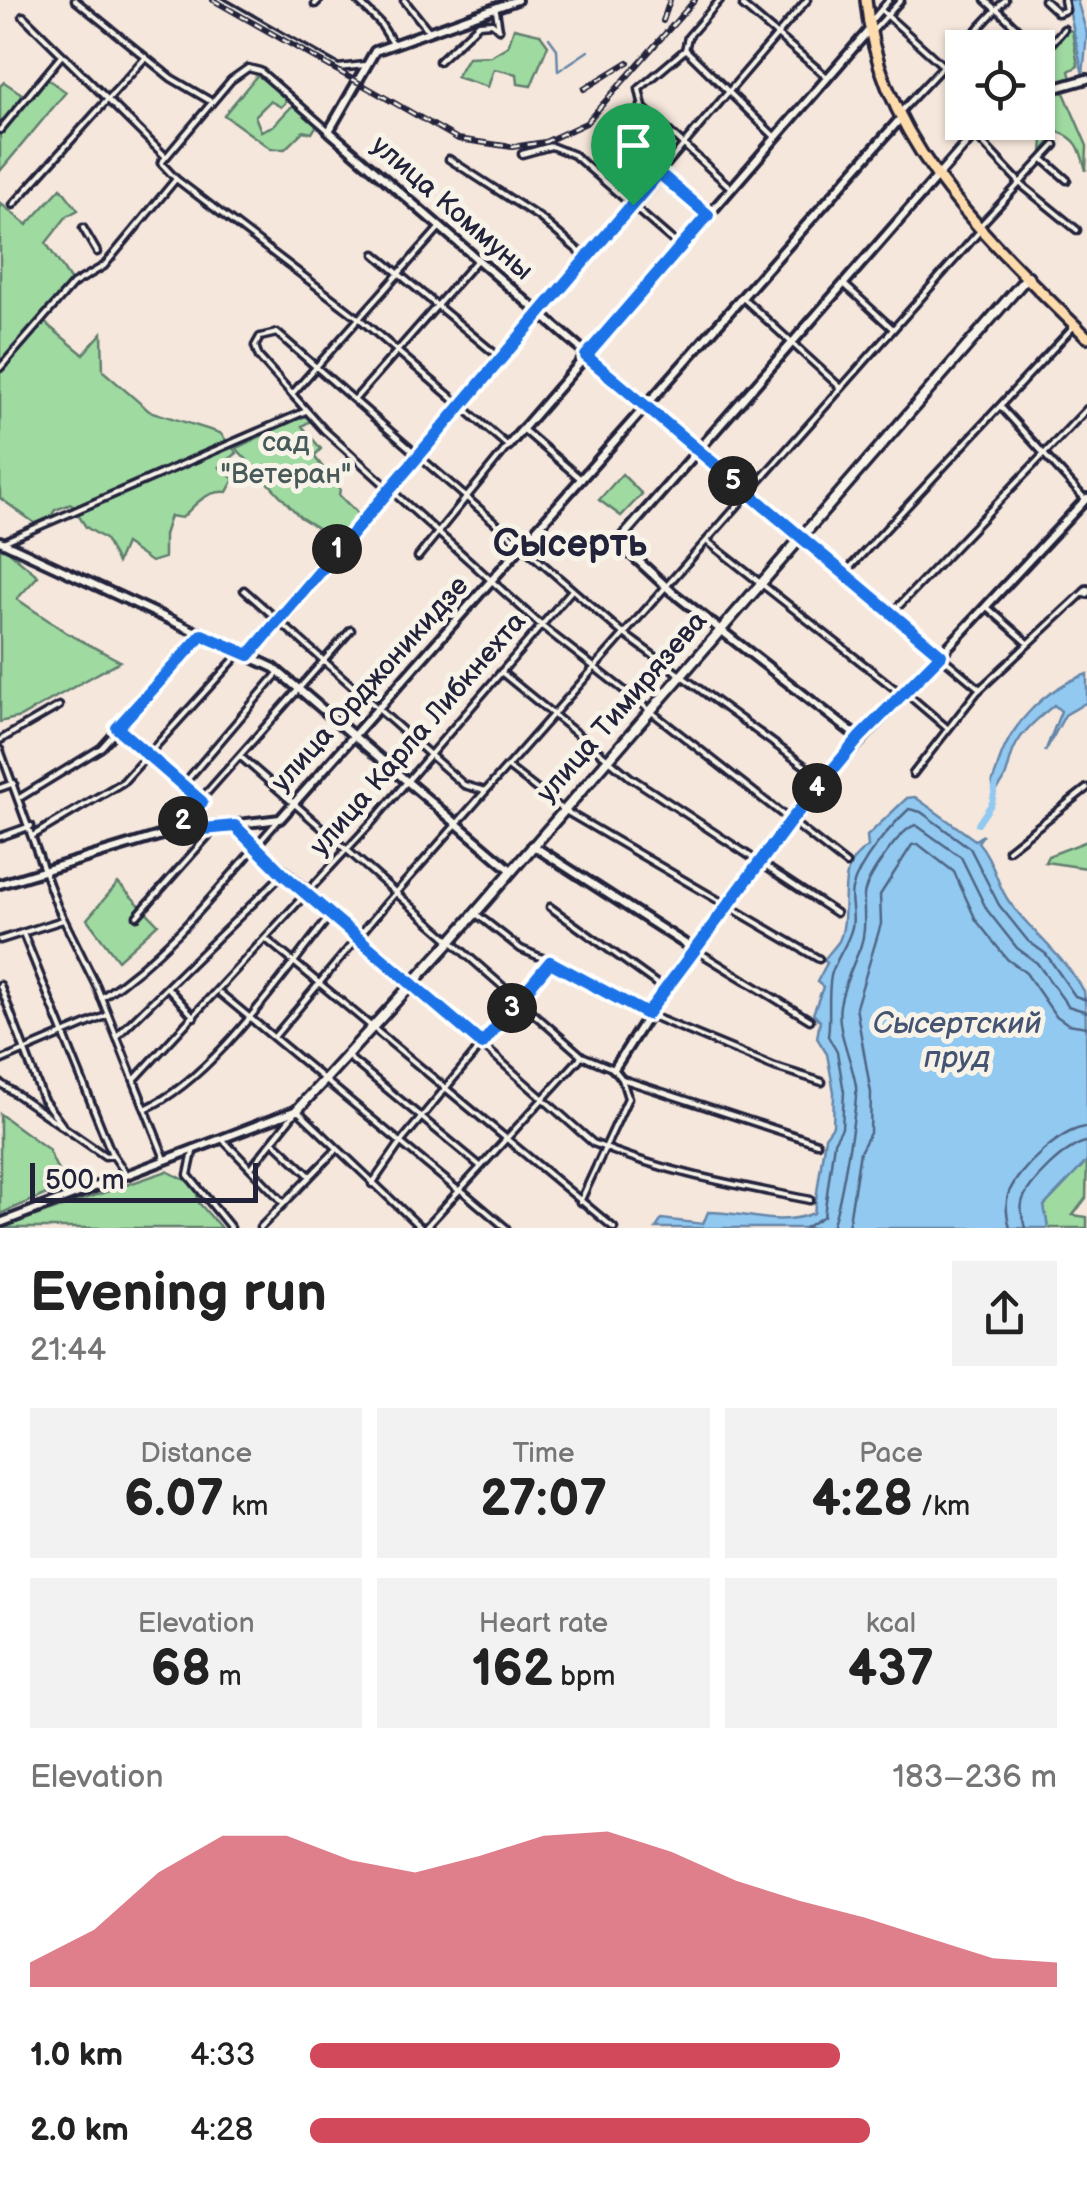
<!DOCTYPE html>
<html lang="en">
<head>
<meta charset="utf-8">
<style>
	body { margin:0; font-family:"Balsamiq Sans",sans-serif; background:#f2f2f2; color:#222; height:100vh; display:flex; flex-direction:column; font-size:38px; white-space:nowrap }
	* { box-sizing:border-box; margin:0 }
	p { font-size:32px; color:#767676 }
	.icon { flex:none; width:55px; height:55px; fill:none; stroke:currentColor; stroke-width:2; stroke-linecap:round; stroke-linejoin:round }
	.map { position:relative; height:1228px; overflow:hidden }
	.side { display:flex; flex-direction:column; background:#fff; flex:1 }
	.side>* { flex:none }
	.controls { position:absolute; left:945px; top:30px; display:grid; gap:20px }
	.controls a { display:grid; place-items:center; width:110px; height:110px; border-radius:0px; background:#fff; box-shadow:0 2px 8px #0004; font-size:50px }
	.scale { position:absolute; left:30px; bottom:25px; width:228px; box-sizing:border-box; padding-left:10px; border:5px solid #22223b; border-top:0; font-size:28px; line-height:35px; white-space:nowrap; color:#22223b; -webkit-text-stroke:8px #f7f3e8; paint-order:stroke }
	.pin { position:absolute; display:grid; place-items:center; width:85px; height:85px; color:#fff; margin:-102px -42px; border-radius:50% 50% 50% 0; rotate:-45deg; box-shadow:0 0 10px #0007 }
	.pin .icon { rotate:45deg }
	.km { position:absolute; width:50px; height:50px; margin:-25px; border-radius:50%; background:#222; color:#fff; font-size:28px; line-height:50px; text-align:center }
	.round { display:grid; place-items:center; flex:none; width:105px; height:105px; border-radius:0px; background:#f2f2f2 }
	.summary { display:flex; align-items:center; justify-content:space-between; height:170px; padding:0 30px }
	h1 { font-size:55px; font-weight:800; line-height:75px }
	.stats { display:grid; grid-template-columns:repeat(3,1fr); gap:15px; height:170px; padding:10px 30px }
	.stats div { display:grid; align-content:center; border-radius:0px; background:#f2f2f2; text-align:center }
	.stats b { font-size:50px; font-weight:800 }
	.stats small { font-size:28px; font-weight:400 }
	.stats p { font-size:28px }
	.chart { height:280px; padding:20px 30px }
	.chart p { display:flex; justify-content:space-between }
	.chart svg { width:100%; height:180px; margin-top:10px; fill:#d1495b; opacity:.7 }
	ul { padding:0 30px; list-style:none; font-size:32px }
	li { display:grid; grid-template-columns:160px 120px 1fr; align-items:center; height:75px }
	li i { height:25px; border-radius:12px; background:#d1495b }
	.map>svg:first-child { display:block }
	.green { fill:#9fdaa1; stroke:#607e6e; stroke-width:2.5 }
	.water { fill:#92c9f1; stroke:#6586a8; stroke-width:2.5 }
	.lines { fill:none; stroke-linecap:round; stroke-linejoin:round }
	.shore { stroke:#4f6584; stroke-width:2.5 }
	.stream { stroke:#6586a8; stroke-width:2.5 }
	.river { stroke:#92c9f1; stroke-width:6 }
	.minor-casing { stroke:#22223b; stroke-width:11 }
	.tertiary-casing { stroke:#22223b; stroke-width:14 }
	.secondary-casing { stroke:#22223b; stroke-width:15 }
	.primary-casing { stroke:#22223b; stroke-width:16 }
	.minor { stroke:#f7f3e8; stroke-width:4 }
	.tertiary { stroke:#f7f3e8; stroke-width:6 }
	.secondary { stroke:#f7f3e8; stroke-width:8 }
	.primary { stroke:#fedbac; stroke-width:9 }
	.rail-casing { stroke:#22223b; stroke-width:6 }
	.rail { stroke:#f7f3e8; stroke-width:2.5; stroke-dasharray:8; stroke-linecap:butt }
	.route-casing { stroke:#fff; stroke-width:20 }
	.route { stroke:#1a73e8; stroke-width:12 }
	.labels { text-anchor:middle; dominant-baseline:central; stroke-width:10; stroke-linejoin:round; paint-order:stroke }
	.street-label { font-size:28px; fill:#22223b; stroke:#f7f3e8 }
	.park-label { font-size:28px; fill:#48595a; stroke:#f7f3e8 }
	.water-label { font-size:30px; font-style:italic; fill:#445472; stroke:#f7f3e8 }
	.district-label { font-size:38px; font-weight:bold; fill:#22223b; stroke:#f7f3e8 }
</style>
</head>
<body>
<div class="map">
<svg width="1087" height="1228" viewBox="0 0 1087 1228">
	<rect width="100%" height="100%" fill="#f6e7dc"/>
	<filter id="ink" filterUnits="userSpaceOnUse"><feTurbulence type="fractalNoise" baseFrequency=".01" numOctaves="2"/><feDisplacementMap in="SourceGraphic" scale="20" xChannelSelector="R" yChannelSelector="G"/><feConvolveMatrix kernelMatrix="1 2 1 2 8 2 1 2 1" color-interpolation-filters="sRGB"/></filter>
	<g filter="url(#ink)">
		<g class="green">
			<path d="M514,28L540,34L548,45L531,86L518,84L517,74L494,69L488,87L456,77L468,57L491,56L508,46Z"/>
			<path d="M1066,29L1072,31L1078,66L1069,71L1071,79L1038,90V60Z"/>
			<path d="M259,73L288,100L281,107L270,101L255,116L261,131L273,126L294,104L317,125L312,133L303,131L285,149H271L224,115Z"/>
			<path d="M49,80L66,92L0,171V86L4,82L25,96Z"/>
			<path d="M1062,88L1087,146L1086,171C1081,152 1079,138 1058,132L1042,152L1047,94Z"/>
			<path d="M61,188L78,210L67,216L46,243L73,284L44,322L83,354L102,333L103,371L149,411L220,433L237,453L219,467L234,479L227,492C207,490 195,504 182,518L170,516L164,535V558L151,562L125,544L117,563L105,539L86,527L71,504L55,510L43,529L0,498V203L27,225Z"/>
			<path d="M306,415L312,420L302,426L321,449L314,456L340,489L339,495L359,515L337,540L300,517L236,448Z"/>
			<path d="M622,474L642,494L621,516L599,500Z"/>
			<path d="M0,544L38,576L17,599L67,633L120,661L20,717L0,722Z"/>
			<path d="M1087,841V868L1045,862L1048,856Z"/>
			<path d="M118,883L158,924L118,960L87,919Z"/>
			<path d="M0,1114L48,1149L65,1186L0,1214Z"/>
			<path d="M1087,1161L1086,1198L1073,1215L1087,1217V1228H1048L1044,1206Z"/>
			<path d="M167,1171L195,1185L199,1203L221,1228H0Z"/>
		</g>
		<g class="water">
			<path d="M1067,0H1077L1087,34L1083,75Z"/>
			<path d="M1087,674V702L1065,715L1045,752L1061,711L1054,705C1040,717 1023,730 1015,747C1007,763 1009,780 995,791C990,780 994,780 997,769C1008,726 1044,689 1087,674Z"/>
			<path d="M915,797L975,840L983,835L978,842C994,860 996,885 1010,903C1035,935 1064,957 1084,991C1087,1006 1087,1134 1087,1161L1044,1206L1048,1228H656L662,1219L703,1224L708,1212C749,1212 776,1228 814,1213L825,1137L833,1126L834,1092L827,1054L817,1038L820,1021L813,1014L823,987L817,982L827,963L824,960C828,954 835,947 839,941C853,911 831,867 868,847L867,836L907,798Z"/>
		</g>
		<g class="lines">
			<g class="shore">
				<path d="M805,1228L824,1216L834,1142L842,1128L844,1092L837,1052L828,1036C831,1016 827,997 831,976C835,959 848,945 852,927C855,914 849,901 852,889C860,861 888,829 909,809L921,812L970,848L999,905L1028,941L1046,954L1075,996L1087,1000"/>
				<path d="M831,1228C839,1215 858,1103 856,1086C852,1059 836,1031 840,1005C844,983 852,968 860,948C867,929 863,914 864,895C866,878 901,828 916,825L961,857L987,910L1017,948L1037,963L1068,1006L1087,1012"/>
				<path d="M848,1228L860,1152L870,1133L871,1093L856,1007L881,924L880,895L912,845L918,844L954,872L976,920L1007,959L1026,973L1055,1015L1068,1024L1087,1027"/>
				<path d="M1010,1228C1007,1217 1005,1206 1008,1195C1016,1171 1062,1128 1087,1127"/>
				<path d="M1025,1228C1023,1220 1020,1211 1022,1203C1025,1185 1069,1143 1087,1142"/>
			</g>
			<path class="stream" d="M549,38L557,49L558,71L588,51"/>
			<path class="river" d="M978,824L992,803L996,784"/>
			<defs>
				<g id="minor">
					<path d="M75,0L171,78L212,102"/>
					<path d="M219,0L338,68L365,65"/>
					<path d="M357,0L380,23L392,42"/>
					<path d="M404,0L428,30"/>
					<path d="M985,0L995,9"/>
					<path d="M1044,0L1058,13L1066,10L1064,0"/>
					<path d="M315,4L319,0"/>
					<path d="M743,6L827,77"/>
					<path d="M997,9L1037,48"/>
					<path d="M881,10L962,83"/>
					<path d="M496,11L499,29"/>
					<path d="M23,16L165,156"/>
					<path d="M871,21L889,0"/>
					<path d="M873,31L901,0"/>
					<path d="M686,50L776,138"/>
					<path d="M1038,58L1064,29"/>
					<path d="M439,61L479,24L492,23L499,29"/>
					<path d="M641,106L730,187"/>
					<path d="M643,107L639,89L685,50L688,37L720,0"/>
					<path d="M902,110L1005,0"/>
					<path d="M0,130L62,55"/>
					<path d="M329,131L260,71L248,68L231,80L161,163L176,179L361,320L508,446L418,557"/>
					<path d="M615,134L708,215"/>
					<path d="M975,135L1023,186L1077,230"/>
					<path d="M522,154L551,146L574,155L680,247"/>
					<path d="M449,159L540,218L588,259"/>
					<path d="M1043,159L1067,180"/>
					<path d="M13,205L145,58"/>
					<path d="M980,226L1055,145"/>
					<path d="M83,228L97,252"/>
					<path d="M375,254L500,358"/>
					<path d="M845,285L893,329"/>
					<path d="M744,299L840,387"/>
					<path d="M0,368L73,284L104,266L176,179"/>
					<path d="M294,392L440,227"/>
					<path d="M355,399L477,260"/>
					<path d="M1001,407L1086,500"/>
					<path d="M525,431L582,480"/>
					<path d="M800,538L980,689"/>
					<path d="M707,541L904,696"/>
					<path d="M3,542L306,411"/>
					<path d="M844,574L1075,325"/>
					<path d="M244,590L464,785L485,791"/>
					<path d="M987,607L1028,643"/>
					<path d="M892,613L1087,409"/>
					<path d="M249,654L807,0"/>
					<path d="M501,672L630,777L836,913"/>
					<path d="M906,693L947,728"/>
					<path d="M117,728L200,800"/>
					<path d="M0,740L59,706"/>
					<path d="M0,750L57,906L97,987L165,1159"/>
					<path d="M241,757L582,1056L614,1069L622,1079L817,1143"/>
					<path d="M508,767L562,809L819,959"/>
					<path d="M913,774L977,692L1085,591"/>
					<path d="M824,780L620,631L277,333L260,337L255,346L259,357L324,430L543,627L846,864"/>
					<path d="M183,785L279,672"/>
					<path d="M0,788L14,783"/>
					<path d="M21,797L101,748L202,635"/>
					<path d="M235,826L593,1143C662,1172 736,1185 810,1200"/>
					<path d="M172,832L351,630"/>
					<path d="M34,835L123,782L241,652"/>
					<path d="M0,837L31,826"/>
					<path d="M1008,850L1087,788"/>
					<path d="M550,907L664,989"/>
					<path d="M475,913L521,949L568,969L647,1014L775,1067L822,1082"/>
					<path d="M137,916L216,827"/>
					<path d="M23,933L111,1152L126,1174"/>
					<path d="M266,939L614,1228"/>
					<path d="M0,940L63,920"/>
					<path d="M694,949L810,1020"/>
					<path d="M0,985L43,1099L62,1125"/>
					<path d="M169,989L194,1017"/>
					<path d="M220,993L459,1191"/>
					<path d="M101,998C172,951 222,884 277,822"/>
					<path d="M117,1036L283,874"/>
					<path d="M275,1036L385,905L979,232"/>
					<path d="M347,1056L479,1165"/>
					<path d="M0,1061L108,1015"/>
					<path d="M134,1080L374,820L572,590"/>
					<path d="M0,1083L105,1156L112,1155"/>
					<path d="M145,1109C214,1078 281,976 330,916"/>
					<path d="M224,1141L283,1202"/>
					<path d="M274,1142L310,1176"/>
					<path d="M193,1152L188,1175L231,1228"/>
					<path d="M251,1168L297,1110L421,1228"/>
					<path d="M372,1184L401,1142L550,962"/>
					<path d="M460,1189L506,1228"/>
					<path d="M580,1202L628,1098L622,1079"/>
					<path d="M260,1228L336,1150"/>
					<path d="M425,1228L582,1056"/>
				</g>
				<g id="tertiary">
					<path d="M517,0L375,51L329,131L800,538"/>
					<path d="M1038,93L1087,79"/>
					<path d="M508,446L869,30"/>
					<path d="M0,541L274,668L511,870"/>
					<path d="M1087,590V593"/>
					<path d="M859,738L672,592L618,542L985,122"/>
					<path d="M532,845L693,949"/>
					<path d="M0,884L172,832L280,819L900,119"/>
					<path d="M614,1069L679,967L824,780L1087,498"/>
					<path d="M0,1223L297,1110"/>
				</g>
				<path id="secondary" d="M297,1110L451,941L1028,276"/>
				<path id="primary" d="M866,0C879,143 990,241 1087,337"/>
			</defs>
			<use href="#minor" class="minor-casing"/>
			<use href="#tertiary" class="tertiary-casing"/>
			<use href="#secondary" class="secondary-casing"/>
			<use href="#primary" class="primary-casing"/>
			<use href="#minor" class="minor"/>
			<use href="#tertiary" class="tertiary"/>
			<use href="#secondary" class="secondary"/>
			<use href="#primary" class="primary"/>
			<defs>
				<g id="rail">
					<path d="M213,0L458,139L512,147L545,142L586,123L695,0"/>
					<path d="M663,21L670,0"/>
					<path d="M584,89L628,62"/>
				</g>
			</defs>
			<use href="#rail" class="rail-casing"/>
			<use href="#rail" class="rail"/>
		</g>
	</g>
	<g class="lines" filter="url(#ink)">
		<defs>
			<path id="route" d="M659,173L708,215L586,356L941,655L859,738L792,819L647,1014L550,962L482,1044L283,874L235,826L172,832L202,802L117,728L202,635L249,655Z"/>
		</defs>
		<use href="#route" class="route-casing"/>
		<use href="#route" class="route"/>
	</g>
	<g class="labels">
		<g class="street-label">
			<text transform="translate(452 208) rotate(41)">улица Коммуны</text>
			<text transform="translate(370 684) rotate(-48)">улица Орджоникидзе</text>
			<text transform="translate(622 707) rotate(-49)">улица Тимирязева</text>
			<text transform="translate(418 734) rotate(-49)">улица Карла Либкнехта</text>
		</g>
		<g class="park-label">
			<text x="286" y="442">сад<tspan x="286" dy="32">"Ветеран"</tspan></text>
		</g>
		<g class="water-label">
			<text x="957" y="1024">Сысертский<tspan x="957" dy="34">пруд</tspan></text>
		</g>
		<g class="district-label">
			<text x="570" y="544">Сысерть</text>
		</g>
	</g>
</svg>
<div class="controls">
<a><svg class="icon" aria-label="locate" viewBox="0 0 24 24"><circle cx="12" cy="12" r="6"/><path d="M12 2v4M12 18v4M2 12h4M18 12h4"/></svg></a>
</div>
<div class="scale">500 m</div>
<div class="pin" style="left:633px;top:205px;background:#1e9e55"><svg class="icon" aria-label="arrive" viewBox="0 0 24 24"><path d="M6 21V4h12l-3 4 3 4H6"/></svg></div>
<b class="km" style="left:337px;top:549px">1</b>
<b class="km" style="left:183px;top:821px">2</b>
<b class="km" style="left:512px;top:1008px">3</b>
<b class="km" style="left:817px;top:788px">4</b>
<b class="km" style="left:733px;top:481px">5</b>
</div>
<section class="side">
<div class="summary"><div><h1>Evening run</h1><p>21:44</p></div><a class="round"><svg class="icon" aria-label="share" viewBox="0 0 24 24"><path d="M12 15V3M7 8l5-5 5 5M5 13v7h14v-7"/></svg></a></div>
<div class="stats">
<div><p>Distance</p><b>6.07<small> km</small></b></div>
<div><p>Time</p><b>27:07</b></div>
<div><p>Pace</p><b>4:28<small> /km</small></b></div>
</div>
<div class="stats">
<div><p>Elevation</p><b>68<small> m</small></b></div>
<div><p>Heart rate</p><b>162<small> bpm</small></b></div>
<div><p>kcal</p><b>437</b></div>
</div>
<div class="chart"><p><span>Elevation</span>183–236 m</p>
<svg viewBox="0 0 160 44" preserveAspectRatio="none"><path d="M0 44V38L10 30L20 16L30 7L40 7L50 13L60 16L70 12L80 7L90 6L100 11L110 18L120 23L130 27L140 32L150 37L160 38V44z"/></svg>
</div>
<ul>
<li><b>1.0 km</b>4:33<i style="width:71%"></i></li>
<li><b>2.0 km</b>4:28<i style="width:75%"></i></li>
</ul>
</section>
</body>
</html>
